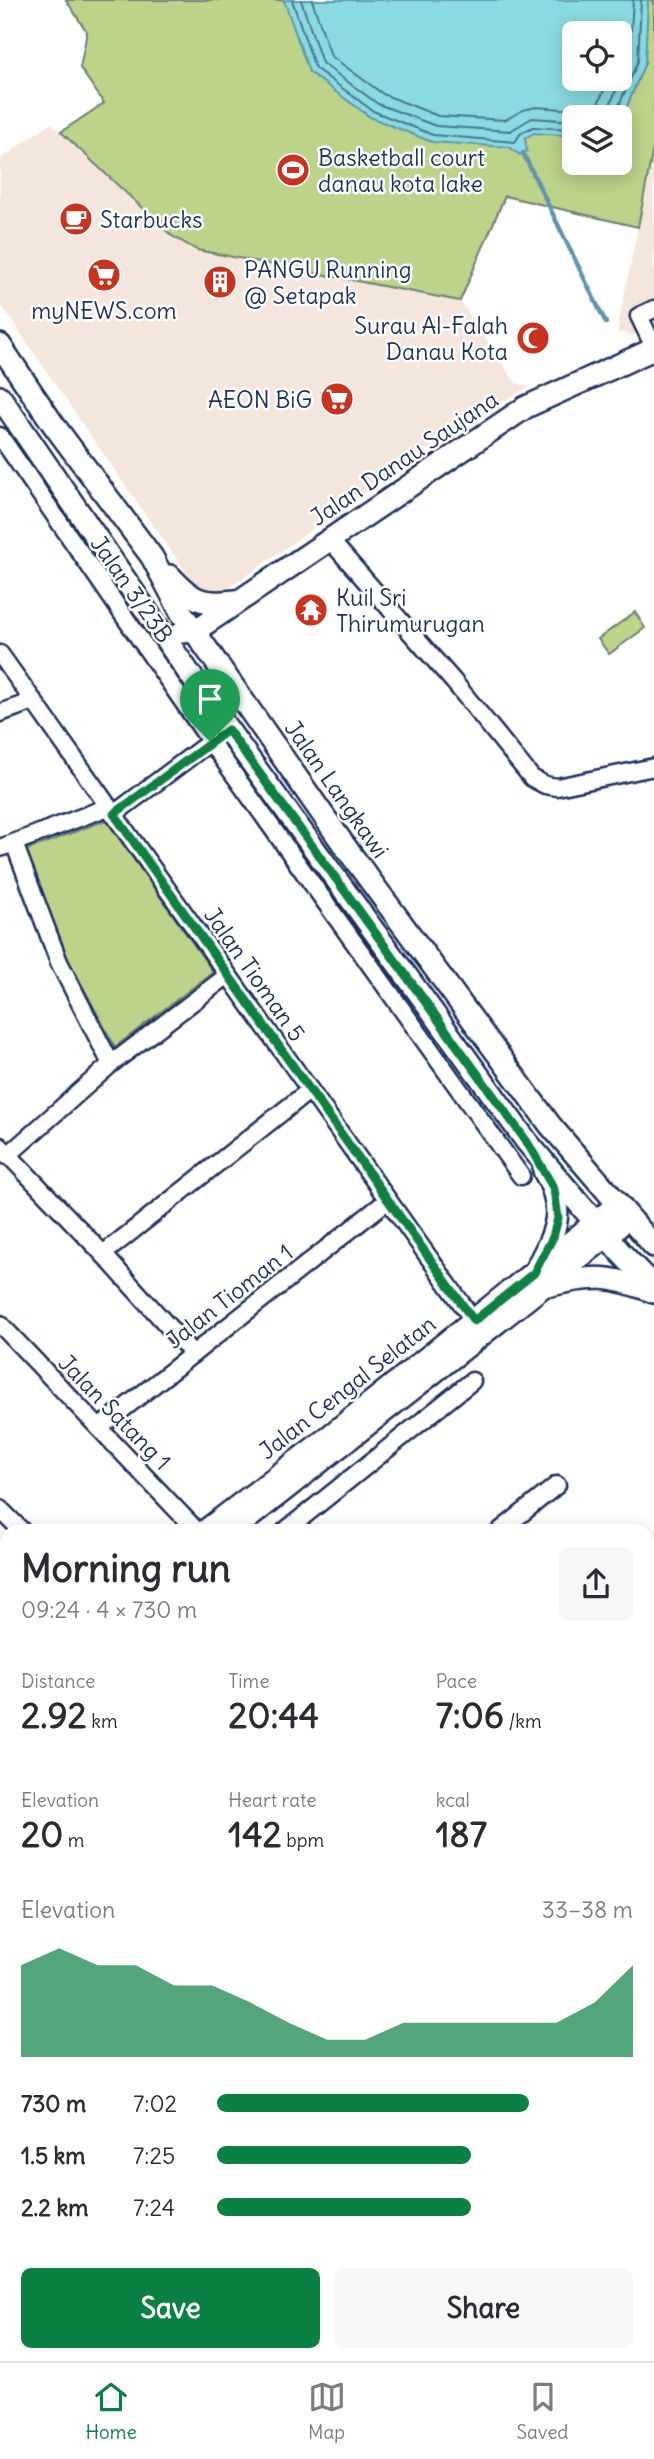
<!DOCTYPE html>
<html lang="en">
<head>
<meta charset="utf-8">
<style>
	body { margin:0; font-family:Delius,sans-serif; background:#f7f7f7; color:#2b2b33; height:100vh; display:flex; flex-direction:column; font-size:26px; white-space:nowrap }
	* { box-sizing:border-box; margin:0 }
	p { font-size:23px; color:#7c7c81 }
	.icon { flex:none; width:38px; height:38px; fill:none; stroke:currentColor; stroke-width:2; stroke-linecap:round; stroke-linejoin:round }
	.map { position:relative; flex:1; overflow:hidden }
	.panel { position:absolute; left:0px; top:1524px; width:654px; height:838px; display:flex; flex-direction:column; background:#fff; border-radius:21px 21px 0 0; box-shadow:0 4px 18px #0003 }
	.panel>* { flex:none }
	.fabs { position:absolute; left:562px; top:21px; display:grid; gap:14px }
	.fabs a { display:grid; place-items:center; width:70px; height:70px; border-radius:10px; background:#fff; box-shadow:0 4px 18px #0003; font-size:35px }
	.pin { position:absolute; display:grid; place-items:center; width:60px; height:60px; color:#fff; margin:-72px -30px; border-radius:50% 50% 50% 0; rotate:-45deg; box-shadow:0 0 7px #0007 }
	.pin .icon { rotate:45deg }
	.round { display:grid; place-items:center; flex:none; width:74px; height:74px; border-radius:10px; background:#f7f7f7 }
	.summary { display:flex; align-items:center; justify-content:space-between; height:119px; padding:0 21px }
	h1 { font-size:38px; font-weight:700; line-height:52px }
	.figures { display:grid; grid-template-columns:repeat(3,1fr); gap:10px; height:119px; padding:7px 21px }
	.figures div { display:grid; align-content:center }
	.figures b { font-size:35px; font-weight:700 }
	.figures small { font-size:19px; font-weight:400 }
	.figures p { font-size:19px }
	.chart { height:196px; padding:14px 21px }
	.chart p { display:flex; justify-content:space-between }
	.chart svg { width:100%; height:126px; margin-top:7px; fill:#0b8043; opacity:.7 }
	.action { display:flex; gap:14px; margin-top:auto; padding:14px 21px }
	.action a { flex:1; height:80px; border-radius:10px; background:#0b8043; color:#fff; font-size:28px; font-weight:700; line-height:80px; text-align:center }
	.action a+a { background:#f7f7f7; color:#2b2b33 }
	ul { padding:0 21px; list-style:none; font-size:23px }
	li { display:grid; grid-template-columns:112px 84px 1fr; align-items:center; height:52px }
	li i { height:18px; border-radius:9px; background:#0b8043 }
	.dock { display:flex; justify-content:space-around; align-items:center; height:98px; border-top:2px solid #e1e1e2; background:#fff; font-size:19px; color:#7c7c81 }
	.dock a { display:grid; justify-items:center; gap:4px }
	.dock .selected { color:#0b8043 }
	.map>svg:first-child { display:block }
	.built { fill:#f4e6dc }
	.green { fill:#bcd389; stroke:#6c8174; stroke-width:2; fill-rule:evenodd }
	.water { fill:#8adbe1; stroke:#5e96ad; stroke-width:2; fill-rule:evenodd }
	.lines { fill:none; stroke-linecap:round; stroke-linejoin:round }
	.shore { stroke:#477492; stroke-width:2 }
	.stream { stroke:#5e96ad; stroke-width:4.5 }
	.minor-casing { stroke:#1b2f5e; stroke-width:21 }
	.tertiary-casing { stroke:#1b2f5e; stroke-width:26 }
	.minor { stroke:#fff; stroke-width:16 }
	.tertiary { stroke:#fff; stroke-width:21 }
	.route-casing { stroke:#fff; stroke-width:14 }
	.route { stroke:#0b8043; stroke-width:9 }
	.labels { text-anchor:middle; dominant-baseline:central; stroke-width:5; stroke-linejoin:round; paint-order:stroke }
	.poi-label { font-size:23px; fill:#1b2f5e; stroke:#fff; text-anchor:start }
	.street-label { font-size:23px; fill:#1b2f5e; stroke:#fff }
</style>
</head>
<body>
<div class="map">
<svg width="654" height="2361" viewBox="0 0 654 2361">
	<rect width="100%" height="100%" fill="#fff"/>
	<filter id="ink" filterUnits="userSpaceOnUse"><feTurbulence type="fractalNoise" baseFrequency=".0143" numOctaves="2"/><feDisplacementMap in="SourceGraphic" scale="14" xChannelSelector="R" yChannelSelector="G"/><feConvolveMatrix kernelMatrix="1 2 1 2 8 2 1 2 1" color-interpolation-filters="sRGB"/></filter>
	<g filter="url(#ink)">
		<g class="built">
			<path d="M51,123L172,236L197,250L460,301L516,383L529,387L487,410L402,466L223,592L197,588L90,435L0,303V159Z"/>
			<path d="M654,143V326L632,335L617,332Z"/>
		</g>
		<g class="green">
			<path d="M66,0H654V143L638,227L505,196L460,301L197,250L172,236L61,132L104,103L80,68L87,32ZM574,33H620V79H574ZM574,117H620V163H574Z"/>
			<path d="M635,612L645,628L609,654L598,639Z"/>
			<path d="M106,820L213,972L115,1047L68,959L24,851Z"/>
		</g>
		<path class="water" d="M284,0H648L645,63L620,123V117H574V136L534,133L525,138L527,151L520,155L509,147L432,142L370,117L309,72ZM574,33H620V79H574Z"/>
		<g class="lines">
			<g class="shore">
				<path d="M292,0L315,68L373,111L433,135L515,142L521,133L533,127L574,129"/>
				<path d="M301,0L322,63L378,104L436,126L510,131L532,118L574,121"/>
				<path d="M312,0L331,56L383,94L438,116L505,120L523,110L536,107L576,110L592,117L609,79"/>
				<path d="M605,117L629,59L633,0"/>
				<path d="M614,117L638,61L641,0"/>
			</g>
			<path class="stream" d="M523,153L606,323"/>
			<defs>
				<g id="minor">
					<path d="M654,309L639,316L654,347"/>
					<path d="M0,436L210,741L521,1176"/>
					<path d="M330,540L454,682L532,778L545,785L557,787L654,767"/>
					<path d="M0,654L474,1321"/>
					<path d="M0,713L34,701"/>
					<path d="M114,814L218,736"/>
					<path d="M14,843L59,962L111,1064"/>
					<path d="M0,848L108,807"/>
					<path d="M0,1146L103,1254L193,1354"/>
					<path d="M7,1156L111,1064L228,975"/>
					<path d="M103,1254L310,1090"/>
					<path d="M0,1324L197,1531"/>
					<path d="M99,1428L388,1200"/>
					<path d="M0,1509L22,1531"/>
					<path d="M285,1531L472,1381"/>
					<path d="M500,1531L557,1485"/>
					<path d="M648,1827L654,1829"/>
					<path d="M0,1936L7,1938"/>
					<path d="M648,1957L654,1959"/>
					<path d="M648,2081L654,2083"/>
					<path d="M0,2206L7,2209"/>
					<path d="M648,2228L654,2229"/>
					<path d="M0,2230L7,2232"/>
					<path d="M648,2333L654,2334"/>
					<path d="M0,2353L7,2332"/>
					<path d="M402,2356L408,2361"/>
					<path d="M140,2361L142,2356"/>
					<path d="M617,2361L619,2356"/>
				</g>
				<g id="tertiary">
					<path d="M0,345L53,424L152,557L181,612L344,845L550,1125L654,1246"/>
					<path d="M0,397L228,730L527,1142L621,1253L654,1287"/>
					<path d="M170,576C193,601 202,605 236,601"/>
					<path d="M182,632L194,631L208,622L526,407L654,349"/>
					<path d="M538,1265C557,1229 566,1209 544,1171"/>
					<path d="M551,1285C595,1274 612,1276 654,1292"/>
					<path d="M205,1531L331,1435L607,1213"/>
					<path d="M232,1531L617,1228"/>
					<path d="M0,1702L7,1696"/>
					<path d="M0,1727L7,1721"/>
				</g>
			</defs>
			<use href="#minor" class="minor-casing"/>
			<use href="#tertiary" class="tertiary-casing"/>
			<use href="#minor" class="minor"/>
			<use href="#tertiary" class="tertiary"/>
		</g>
	</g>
	<g class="lines" filter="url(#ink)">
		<defs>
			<path id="route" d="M228,730L527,1142L554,1189L558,1218L553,1237L534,1273L474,1321L114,814Z"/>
		</defs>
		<use href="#route" class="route-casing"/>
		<use href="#route" class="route"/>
	</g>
	<defs>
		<symbol id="stadium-disc" viewBox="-11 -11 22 22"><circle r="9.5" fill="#c8321e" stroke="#fff"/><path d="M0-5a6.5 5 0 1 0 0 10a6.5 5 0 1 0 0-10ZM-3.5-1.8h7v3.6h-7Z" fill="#fff"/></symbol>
		<symbol id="cafe-disc" viewBox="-11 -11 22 22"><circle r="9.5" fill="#c8321e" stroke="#fff"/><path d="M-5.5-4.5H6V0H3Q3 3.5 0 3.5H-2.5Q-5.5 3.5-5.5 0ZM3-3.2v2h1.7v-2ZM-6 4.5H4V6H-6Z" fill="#fff"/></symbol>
		<symbol id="supermarket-disc" viewBox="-11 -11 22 22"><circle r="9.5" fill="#c8321e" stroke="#fff"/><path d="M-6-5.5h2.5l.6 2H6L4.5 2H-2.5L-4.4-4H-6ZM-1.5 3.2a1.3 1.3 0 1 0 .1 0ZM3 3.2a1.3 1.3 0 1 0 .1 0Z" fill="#fff"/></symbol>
		<symbol id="building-disc" viewBox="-11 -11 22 22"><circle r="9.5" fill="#c8321e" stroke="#fff"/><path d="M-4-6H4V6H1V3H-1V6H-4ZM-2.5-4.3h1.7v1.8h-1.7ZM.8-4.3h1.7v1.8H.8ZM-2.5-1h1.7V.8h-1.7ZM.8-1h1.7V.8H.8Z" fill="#fff"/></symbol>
		<symbol id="mosque-disc" viewBox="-11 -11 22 22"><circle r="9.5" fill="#c8321e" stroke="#fff"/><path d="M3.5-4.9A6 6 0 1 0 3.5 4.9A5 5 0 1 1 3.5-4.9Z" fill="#fff"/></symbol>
		<symbol id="temple-disc" viewBox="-11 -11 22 22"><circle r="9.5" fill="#c8321e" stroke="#fff"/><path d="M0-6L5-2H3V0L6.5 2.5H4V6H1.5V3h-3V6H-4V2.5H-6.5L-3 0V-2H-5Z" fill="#fff"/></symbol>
	</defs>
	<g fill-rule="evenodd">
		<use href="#stadium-disc" x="274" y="151" width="38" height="38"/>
		<use href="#cafe-disc" x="57" y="200" width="38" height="38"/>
		<use href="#supermarket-disc" x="85" y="256" width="38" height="38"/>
		<use href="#building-disc" x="201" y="263" width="38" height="38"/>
		<use href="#mosque-disc" x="514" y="319" width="38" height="38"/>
		<use href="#supermarket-disc" x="318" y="380" width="38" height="38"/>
		<use href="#temple-disc" x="292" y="591" width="38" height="38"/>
	</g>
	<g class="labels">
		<g class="poi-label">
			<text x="318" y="157">Basketball court<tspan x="318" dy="26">danau kota lake</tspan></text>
			<text x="100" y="219">Starbucks</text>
			<text x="244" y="269">PANGU Running<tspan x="244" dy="26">@ Setapak</tspan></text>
			<text x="104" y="310" text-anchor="middle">myNEWS.com</text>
			<text x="508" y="325" text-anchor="end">Surau Al-Falah<tspan x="508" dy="26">Danau Kota</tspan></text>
			<text x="312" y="399" text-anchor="end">AEON BiG</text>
			<text x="336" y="597">Kuil Sri<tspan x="336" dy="26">Thirumurugan</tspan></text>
		</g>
		<g class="street-label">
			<text transform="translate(404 458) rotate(-34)">Jalan Danau Saujana</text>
			<text transform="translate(132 589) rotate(55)">Jalan 3/23B</text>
			<text transform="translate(337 789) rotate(55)">Jalan Langkawi</text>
			<text transform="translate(255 974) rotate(55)">Jalan Tioman 5</text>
			<text transform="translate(229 1296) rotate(-38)">Jalan Tioman 1</text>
			<text transform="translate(347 1387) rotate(-38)">Jalan Cengal Selatan</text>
			<text transform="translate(115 1412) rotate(46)">Jalan Satang 1</text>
		</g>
	</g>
</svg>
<div class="fabs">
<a><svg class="icon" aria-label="locate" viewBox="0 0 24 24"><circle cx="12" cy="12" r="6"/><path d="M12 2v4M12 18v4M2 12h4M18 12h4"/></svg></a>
<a><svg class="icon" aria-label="layers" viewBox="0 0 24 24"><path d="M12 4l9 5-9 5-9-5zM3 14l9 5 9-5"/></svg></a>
</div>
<div class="pin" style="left:210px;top:741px;background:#1e9e55"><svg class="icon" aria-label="arrive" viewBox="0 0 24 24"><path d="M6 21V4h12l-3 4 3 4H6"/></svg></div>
<section class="panel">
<div class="summary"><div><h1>Morning run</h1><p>09:24 · 4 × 730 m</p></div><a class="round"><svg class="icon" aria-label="share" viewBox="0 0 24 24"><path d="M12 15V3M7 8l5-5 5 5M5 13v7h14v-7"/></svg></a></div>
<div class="figures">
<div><p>Distance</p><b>2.92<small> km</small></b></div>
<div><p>Time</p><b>20:44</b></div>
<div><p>Pace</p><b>7:06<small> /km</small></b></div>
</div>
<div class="figures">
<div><p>Elevation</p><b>20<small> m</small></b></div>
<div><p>Heart rate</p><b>142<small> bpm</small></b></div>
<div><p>kcal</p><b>187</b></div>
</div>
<div class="chart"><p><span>Elevation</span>33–38 m</p>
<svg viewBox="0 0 160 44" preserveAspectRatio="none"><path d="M0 44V12L10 6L20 12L30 12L40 19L50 19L60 25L70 32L80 38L90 38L100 32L110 32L120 32L130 32L140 32L150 25L160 12V44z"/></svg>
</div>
<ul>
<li><b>730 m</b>7:02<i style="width:75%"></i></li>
<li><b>1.5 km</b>7:25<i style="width:61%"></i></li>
<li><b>2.2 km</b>7:24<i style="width:61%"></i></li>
</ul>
<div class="action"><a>Save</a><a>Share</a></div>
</section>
</div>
<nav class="dock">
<a class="selected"><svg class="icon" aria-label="home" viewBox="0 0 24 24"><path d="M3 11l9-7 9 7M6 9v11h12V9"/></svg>Home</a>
<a><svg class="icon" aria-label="map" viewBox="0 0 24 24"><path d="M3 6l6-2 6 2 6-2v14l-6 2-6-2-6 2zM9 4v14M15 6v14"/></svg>Map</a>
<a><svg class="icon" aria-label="saved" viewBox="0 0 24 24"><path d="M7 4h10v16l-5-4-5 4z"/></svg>Saved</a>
</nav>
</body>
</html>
